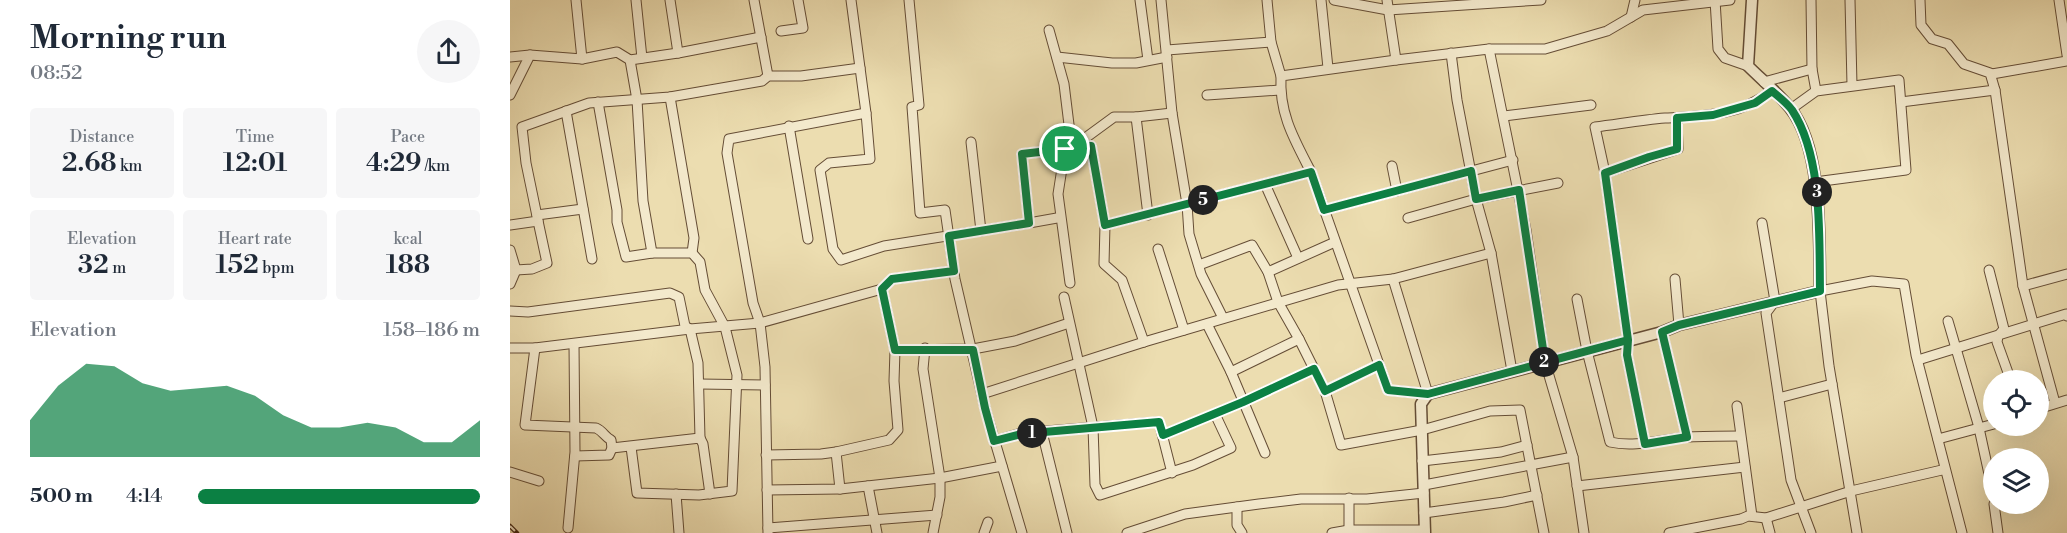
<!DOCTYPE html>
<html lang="en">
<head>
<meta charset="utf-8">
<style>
	body { margin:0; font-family:"Libre Bodoni",serif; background:#f6f6f7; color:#1f2937; height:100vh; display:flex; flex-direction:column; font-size:22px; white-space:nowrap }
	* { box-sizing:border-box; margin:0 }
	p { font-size:20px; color:#747a83 }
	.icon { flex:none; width:33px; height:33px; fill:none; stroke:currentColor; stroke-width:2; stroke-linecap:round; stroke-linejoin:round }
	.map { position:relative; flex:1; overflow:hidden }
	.panel { display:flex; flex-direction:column; background:#fff; width:510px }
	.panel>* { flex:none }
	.controls { position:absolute; left:1473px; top:370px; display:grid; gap:12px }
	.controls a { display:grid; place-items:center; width:66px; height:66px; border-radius:50%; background:#fff; box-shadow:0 6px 24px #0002; font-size:30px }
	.pin { position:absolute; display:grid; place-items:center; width:51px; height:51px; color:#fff; margin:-26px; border:3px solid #fff; border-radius:50%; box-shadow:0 2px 6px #0007 }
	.km { position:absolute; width:30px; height:30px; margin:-15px; border-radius:50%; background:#222; color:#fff; font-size:16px; line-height:30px; text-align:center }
	.round { display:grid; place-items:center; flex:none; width:63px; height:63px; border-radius:32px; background:#f6f6f7 }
	.headline { display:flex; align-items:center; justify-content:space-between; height:102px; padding:0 30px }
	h1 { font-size:33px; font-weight:600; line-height:45px }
	.figures { display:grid; grid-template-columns:repeat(3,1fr); gap:9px; height:102px; padding:6px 30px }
	.figures div { display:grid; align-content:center; border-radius:6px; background:#f6f6f7; text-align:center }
	.figures b { font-size:26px; font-weight:600 }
	.figures small { font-size:16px; font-weight:400 }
	.figures p { font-size:16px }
	.chart { height:168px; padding:12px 30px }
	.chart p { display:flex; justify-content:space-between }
	.chart svg { width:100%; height:108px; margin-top:6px; fill:#0b8043; opacity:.7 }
	ul { padding:0 30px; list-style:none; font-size:20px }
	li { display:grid; grid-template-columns:96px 72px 1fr; align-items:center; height:45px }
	li i { height:15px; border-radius:8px; background:#0b8043 }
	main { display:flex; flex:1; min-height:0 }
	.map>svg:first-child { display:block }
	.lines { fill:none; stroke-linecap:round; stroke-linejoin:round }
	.minor-casing { stroke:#654d36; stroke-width:11 }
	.tertiary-casing { stroke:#654d36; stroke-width:13 }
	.minor { stroke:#f3e9cc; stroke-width:9 }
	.tertiary { stroke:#f3e9cc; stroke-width:10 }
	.rail-casing { stroke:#381d0d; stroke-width:4.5 }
	.rail { stroke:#f3e9cc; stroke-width:2; stroke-dasharray:7; stroke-linecap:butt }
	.route-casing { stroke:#fff; stroke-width:12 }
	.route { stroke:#0b8043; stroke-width:8 }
</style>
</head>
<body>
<main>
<section class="panel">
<div class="headline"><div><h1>Morning run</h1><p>08:52</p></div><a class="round"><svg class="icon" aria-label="share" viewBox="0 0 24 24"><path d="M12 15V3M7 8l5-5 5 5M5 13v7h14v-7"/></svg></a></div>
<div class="figures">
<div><p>Distance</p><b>2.68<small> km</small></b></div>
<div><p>Time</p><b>12:01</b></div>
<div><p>Pace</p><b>4:29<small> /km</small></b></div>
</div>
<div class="figures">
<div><p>Elevation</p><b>32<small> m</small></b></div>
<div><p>Heart rate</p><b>152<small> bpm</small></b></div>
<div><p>kcal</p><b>188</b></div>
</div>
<div class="chart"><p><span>Elevation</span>158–186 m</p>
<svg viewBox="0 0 160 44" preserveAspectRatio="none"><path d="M0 44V29L10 15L20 6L30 7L40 14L50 17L60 16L70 15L80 19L90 27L100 32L110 32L120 30L130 32L140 38L150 38L160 29V44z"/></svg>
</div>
<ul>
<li><b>500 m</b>4:14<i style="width:100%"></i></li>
</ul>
</section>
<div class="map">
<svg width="1557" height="533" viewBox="0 0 1557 533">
	<rect width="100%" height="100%" fill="#ecddb0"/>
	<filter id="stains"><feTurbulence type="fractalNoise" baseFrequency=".00333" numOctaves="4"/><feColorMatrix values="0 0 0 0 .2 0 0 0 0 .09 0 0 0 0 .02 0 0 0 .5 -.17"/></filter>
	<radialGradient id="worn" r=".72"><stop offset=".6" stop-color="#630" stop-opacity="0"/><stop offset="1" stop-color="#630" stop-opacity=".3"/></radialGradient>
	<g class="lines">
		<defs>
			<g id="minor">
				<path d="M126,0L132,58"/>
				<path d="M160,0L168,53"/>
				<path d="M244,0L258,76"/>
				<path d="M341,0L356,113L360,159L319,163L310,170L323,249L331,260L374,246L519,223L512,154L581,146L595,225L801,172L878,390L918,394L883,279"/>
				<path d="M399,0L409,105L402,107L410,213L435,210L445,279L475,408L512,533"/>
				<path d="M630,0L638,60"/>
				<path d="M651,0L662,113L677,204L679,234L691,274L713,318"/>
				<path d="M757,0L761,42L771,76"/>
				<path d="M811,0L818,68"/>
				<path d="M824,0L878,10L1031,0"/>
				<path d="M877,0L886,60L979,49L1016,230L1035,362L1063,457L1074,533"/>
				<path d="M1205,0L1208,49L1215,58L1238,66"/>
				<path d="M1301,0L1302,69L1306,91"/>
				<path d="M1340,0L1342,85"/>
				<path d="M1549,0L1557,55"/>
				<path d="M1121,17L1125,0"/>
				<path d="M539,30L554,84L562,149"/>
				<path d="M271,31L293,28L288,0"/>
				<path d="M979,49H1035L1097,31L1133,10L1220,0"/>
				<path d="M657,50L761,42"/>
				<path d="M941,53L947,100L966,199L981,253L1002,371"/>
				<path d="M0,57L20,55"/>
				<path d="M547,57L602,63H626L657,57"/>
				<path d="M72,59L107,52L120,60L168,53L251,37"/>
				<path d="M120,60L127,100L133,201L142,253"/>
				<path d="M1482,74L1557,61"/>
				<path d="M1254,82L1302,69"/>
				<path d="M1485,90L1513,286L1545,403"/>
				<path d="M0,95L20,55L72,59L66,0"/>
				<path d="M697,95L770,90"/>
				<path d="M160,97L184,238L182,253"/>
				<path d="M88,102L107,210V222L116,257L142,253H182L190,262L195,290L215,327L227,375L222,491L189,495L127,493L121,447"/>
				<path d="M1391,102L1485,90L1480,73L1454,64L1438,44L1422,39L1411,25L1410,0"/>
				<path d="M1281,109L1306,91L1389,80L1396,170L1305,182"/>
				<path d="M56,111L82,259"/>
				<path d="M994,116L1081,105"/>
				<path d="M626,117L638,215"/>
				<path d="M279,126L298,239"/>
				<path d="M461,142L471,231"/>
				<path d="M563,147L604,117H626L662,113"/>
				<path d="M555,149L548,194L560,283"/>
				<path d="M882,166L887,191"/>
				<path d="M801,172C784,139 769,114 771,76L886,60"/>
				<path d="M1095,173L1168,149L1167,118"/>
				<path d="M755,184L788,258"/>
				<path d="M814,210L1003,160"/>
				<path d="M27,215L73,209"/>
				<path d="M898,218L966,199L1048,183"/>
				<path d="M519,223L547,218"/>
				<path d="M1252,223L1265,301L1256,313L1281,480L1301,533"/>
				<path d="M0,225L28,221L16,163L12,127L79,103L160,97L252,81L258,76H291L350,68"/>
				<path d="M595,225L594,264L612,280L634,342"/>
				<path d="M648,249L674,330"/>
				<path d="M0,250L6,270L22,269L37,263L28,221"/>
				<path d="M689,265L742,245L758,272L768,302L789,339L815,391L831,445L912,430L980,411L1010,410L1034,533"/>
				<path d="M0,269L6,270L0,284"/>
				<path d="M1479,270L1494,329L1488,336L1487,342L1501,381"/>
				<path d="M758,272L825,242"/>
				<path d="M1165,279L1169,325"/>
				<path d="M1513,286L1557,274"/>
				<path d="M554,297L583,427L585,485L590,495L683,465L721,448L705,414"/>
				<path d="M1067,299L1077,351L1100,442C1126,448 1152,439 1179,437C1196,436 1213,436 1230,436"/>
				<path d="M0,311L18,312L160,293L169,297L175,326L180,329L188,363L190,438"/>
				<path d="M1438,321L1468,424"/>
				<path d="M697,324L721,372L755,453"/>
				<path d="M1152,332L1177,437"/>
				<path d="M0,348H25L180,329L250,323L372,289L382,279L444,271"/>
				<path d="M25,348L15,425L86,428C93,431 95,437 101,440L102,448L99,455L65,456"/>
				<path d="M415,348L413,369L430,478V497L423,533"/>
				<path d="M385,350L463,349L505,341L559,323"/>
				<path d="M1408,360L1556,314L1557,316"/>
				<path d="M721,372L789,339"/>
				<path d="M190,384L255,385"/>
				<path d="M815,391L869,365"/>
				<path d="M472,394L634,342L828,285L883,279L981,253"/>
				<path d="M1269,398L1322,384"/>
				<path d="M1227,406L1242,516"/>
				<path d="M1528,409L1557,400"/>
				<path d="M1469,428L1484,497"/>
				<path d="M532,432L557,533"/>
				<path d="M653,435L733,402L804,369"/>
				<path d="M1428,439L1484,424"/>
				<path d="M484,441L511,433L649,422L662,473"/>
				<path d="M1135,444L1117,355L1118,340L1095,173L1085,127C1109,124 1132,120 1155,118C1195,116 1229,116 1262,91"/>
				<path d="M102,448L190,438L193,444L200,494"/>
				<path d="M326,452L330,489"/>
				<path d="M256,455L311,454L326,452L379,440L388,430L384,381L385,350L372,289"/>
				<path d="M912,461L991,452L1017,445"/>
				<path d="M0,472L29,481"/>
				<path d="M914,485L1063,457"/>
				<path d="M358,486L367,533"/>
				<path d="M1067,486L1235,467"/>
				<path d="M257,490L330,489L430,478L492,466"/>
				<path d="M166,494L169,533"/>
				<path d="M839,498V530"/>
				<path d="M1484,504L1488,533"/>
				<path d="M727,507V525L732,533"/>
				<path d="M914,513L994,502L1027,495"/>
				<path d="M1256,518L1260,533"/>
				<path d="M58,528L65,452L64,344"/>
				<path d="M258,528L427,515"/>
				<path d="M258,533L255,367L250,323L243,303L217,153L219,139L356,113"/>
				<path d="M474,533L478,522"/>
				<path d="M617,533L675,514L749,504L791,499H857L914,493"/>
				<path d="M822,533L839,530H915"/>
				<path d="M1159,533L1231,519L1238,516L1256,518L1341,491L1432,470"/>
				<path d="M1347,533L1319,366L1310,291L1362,281L1394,284L1406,355L1452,533"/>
			</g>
			<path id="tertiary" d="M915,533L911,404L918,394L1152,332L1169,325L1310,291C1309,240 1313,149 1280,108C1268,93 1252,80 1238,66L1242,0"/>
		</defs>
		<use href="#minor" class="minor-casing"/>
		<use href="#tertiary" class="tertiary-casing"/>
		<use href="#minor" class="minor"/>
		<use href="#tertiary" class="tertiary"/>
		<defs>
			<path id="rail" d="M0,526L7,533"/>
		</defs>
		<use href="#rail" class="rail-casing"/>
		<use href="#rail" class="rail"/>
	</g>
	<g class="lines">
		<defs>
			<path id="route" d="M555,149L512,154L519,223L439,236L444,271L382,279L372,289L385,350H463L475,408L484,441L511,434L649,422L653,435L733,402L804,369L815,391L869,365L878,390L918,394L1118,340L1095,173L1139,157L1167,149V118L1203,115L1245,103L1262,91C1269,97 1277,103 1282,110C1313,157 1309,236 1310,291L1169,325L1152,332L1177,437L1135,444L1117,355L1118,340L1035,362L1009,190L966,199L961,171L814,210L801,172L595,225L581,146L555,149"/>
		</defs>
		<use href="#route" class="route-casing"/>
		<use href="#route" class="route"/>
	</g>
	<rect width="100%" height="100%" filter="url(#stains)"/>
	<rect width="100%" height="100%" fill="url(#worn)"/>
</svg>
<div class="controls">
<a><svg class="icon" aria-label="locate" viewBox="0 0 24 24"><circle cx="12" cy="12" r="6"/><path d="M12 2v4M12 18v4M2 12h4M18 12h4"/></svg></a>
<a><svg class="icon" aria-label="layers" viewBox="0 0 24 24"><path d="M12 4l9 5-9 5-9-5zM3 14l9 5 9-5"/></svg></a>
</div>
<div class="pin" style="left:555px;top:149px;background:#1e9e55"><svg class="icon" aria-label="arrive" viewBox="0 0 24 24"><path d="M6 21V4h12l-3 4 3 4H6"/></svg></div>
<b class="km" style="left:522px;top:433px">1</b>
<b class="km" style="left:1034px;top:362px">2</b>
<b class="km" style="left:1307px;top:192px">3</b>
<b class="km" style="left:693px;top:200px">5</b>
</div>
</main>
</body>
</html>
